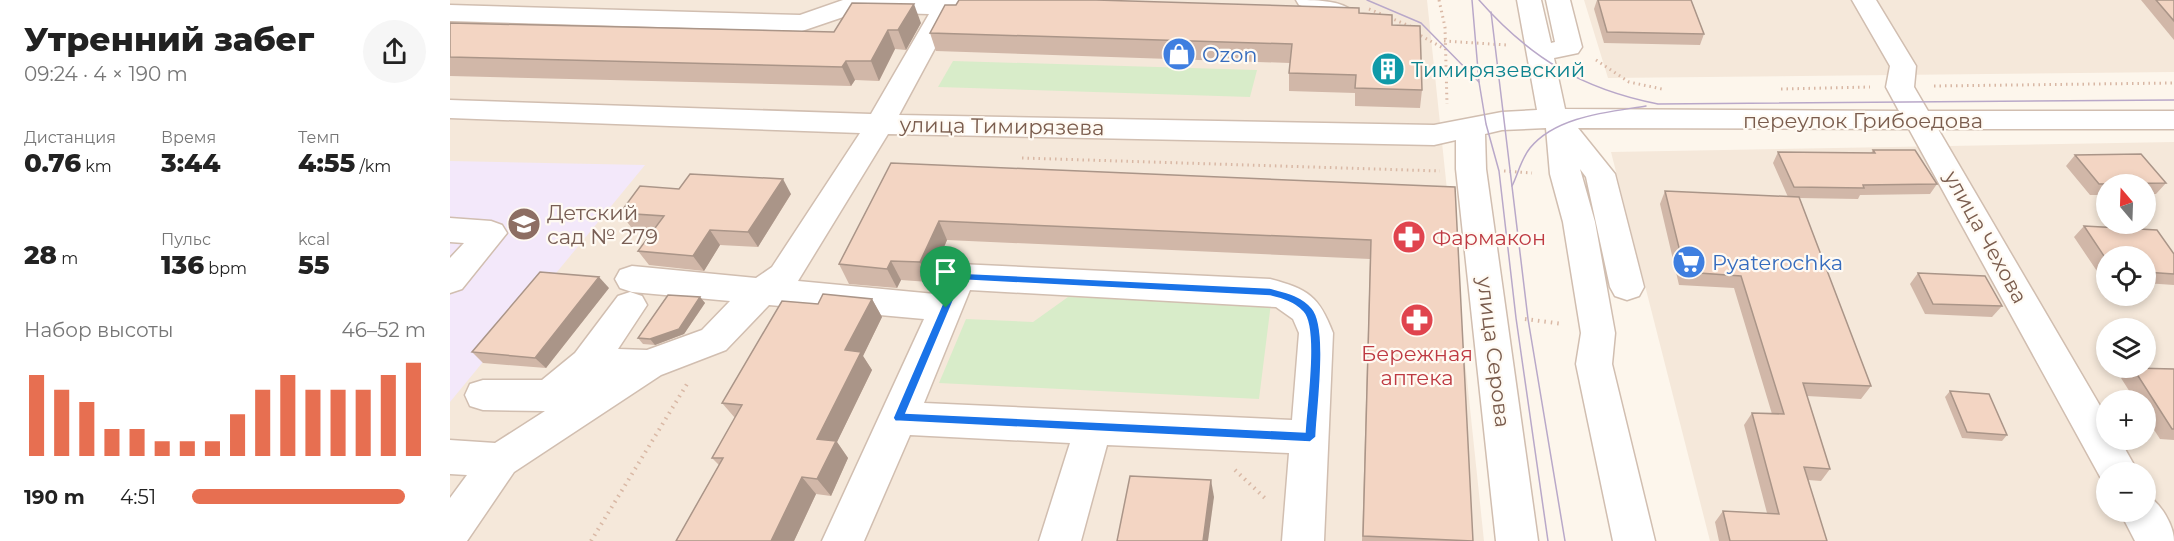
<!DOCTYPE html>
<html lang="ru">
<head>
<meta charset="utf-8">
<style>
	body { margin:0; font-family:Montserrat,sans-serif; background:#f6f6f6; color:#222; height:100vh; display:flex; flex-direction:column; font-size:22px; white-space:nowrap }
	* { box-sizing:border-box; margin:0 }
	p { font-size:20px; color:#767676 }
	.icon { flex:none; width:33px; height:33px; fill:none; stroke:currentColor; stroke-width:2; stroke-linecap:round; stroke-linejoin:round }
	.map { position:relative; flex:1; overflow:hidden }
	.side { display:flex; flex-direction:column; background:#fff; width:450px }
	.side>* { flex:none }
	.needle { width:39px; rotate:341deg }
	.buttons { position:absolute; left:1646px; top:174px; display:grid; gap:12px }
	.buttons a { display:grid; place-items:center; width:60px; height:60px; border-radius:50%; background:#fff; box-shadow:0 3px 9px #0003; font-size:30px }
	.pin { position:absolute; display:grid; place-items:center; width:51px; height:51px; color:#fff; margin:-62px -26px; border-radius:50% 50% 50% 0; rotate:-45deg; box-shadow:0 0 6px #0007 }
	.pin .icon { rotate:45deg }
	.round { display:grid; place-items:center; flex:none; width:63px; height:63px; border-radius:32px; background:#f6f6f6 }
	.headline { display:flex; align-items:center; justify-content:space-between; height:102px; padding:0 24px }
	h1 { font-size:33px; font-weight:800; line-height:45px }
	.figures { display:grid; grid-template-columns:repeat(3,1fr); gap:9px; height:102px; padding:6px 24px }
	.figures div { display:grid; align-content:center }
	.figures b { font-size:26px; font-weight:800 }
	.figures small { font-size:16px; font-weight:400 }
	.figures p { font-size:16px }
	.chart { height:168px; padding:12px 24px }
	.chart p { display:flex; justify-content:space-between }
	.chart svg { width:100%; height:108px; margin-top:6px; stroke:#e76f51; stroke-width:6 }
	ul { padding:0 24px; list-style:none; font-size:20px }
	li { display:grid; grid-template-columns:96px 72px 1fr; align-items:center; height:45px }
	li i { height:15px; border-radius:8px; background:#e76f51 }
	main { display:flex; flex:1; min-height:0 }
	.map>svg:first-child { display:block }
	.residential { fill:#f5e8da; fill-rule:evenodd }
	.education { fill:#f3e8fa }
	.green { fill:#d8ecc9 }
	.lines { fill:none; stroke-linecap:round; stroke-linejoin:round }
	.minor-casing { stroke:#d1beb0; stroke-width:3 }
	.path-far1 { stroke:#d9b8a5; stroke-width:3; stroke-dasharray:1.5 4; stroke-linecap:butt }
	.path { stroke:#d9b8a5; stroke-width:4; stroke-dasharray:1.5 5; stroke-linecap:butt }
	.minor { fill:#fff; fill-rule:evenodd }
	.tram { stroke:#b9a8c9; stroke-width:1.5 }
	.wall { fill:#d1b7a8 }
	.shaded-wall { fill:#aa9588 }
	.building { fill:#f3d5c3; stroke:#aa9588; stroke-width:1.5 }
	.route { fill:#1a73e8; stroke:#fff; stroke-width:1.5; fill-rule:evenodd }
	.labels { text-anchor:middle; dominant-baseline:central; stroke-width:4.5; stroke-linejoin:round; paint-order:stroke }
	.shop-label { font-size:21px; fill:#366cbe; stroke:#fffaf3; text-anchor:start }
	.culture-label { font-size:21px; fill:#0d838f; stroke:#fffaf3; text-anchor:start }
	.street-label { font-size:21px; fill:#7a5c4d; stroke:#fffaf3 }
	.education-label { font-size:21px; fill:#785e54; stroke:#fffaf3; text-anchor:start }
	.health-label { font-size:21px; fill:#be3a42; stroke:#fffaf3; text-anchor:start }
</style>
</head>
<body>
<main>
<section class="side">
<div class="headline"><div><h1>Утренний забег</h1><p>09:24 · 4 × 190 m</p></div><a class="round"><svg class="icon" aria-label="share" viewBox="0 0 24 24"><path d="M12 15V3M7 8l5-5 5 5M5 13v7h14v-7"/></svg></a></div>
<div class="figures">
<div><p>Дистанция</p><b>0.76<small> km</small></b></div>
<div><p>Время</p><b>3:44</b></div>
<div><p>Темп</p><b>4:55<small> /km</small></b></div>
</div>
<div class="figures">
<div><b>28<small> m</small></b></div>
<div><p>Пульс</p><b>136<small> bpm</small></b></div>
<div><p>kcal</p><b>55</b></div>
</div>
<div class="chart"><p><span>Набор высоты</span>46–52 m</p>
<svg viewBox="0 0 160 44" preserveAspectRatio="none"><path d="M5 44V11M15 44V17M25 44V22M35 44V33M45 44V33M55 44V38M65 44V38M75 44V38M85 44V27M95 44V17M105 44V11M115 44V17M125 44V17M135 44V17M145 44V11M155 44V6"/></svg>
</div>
<ul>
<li><b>190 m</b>4:51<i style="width:91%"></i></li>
</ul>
</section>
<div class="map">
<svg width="1724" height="541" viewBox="0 0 1724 541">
	<rect width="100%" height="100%" fill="#fdf6ec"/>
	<g class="residential">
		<path d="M0,0H977L1034,541H0Z"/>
		<path d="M1134,0H1724V72L1158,78Z"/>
		<path d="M1724,142V541H1260L1161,152ZM1656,184H1695V224H1656ZM1656,256H1695V296H1656ZM1656,328H1695V368H1656ZM1656,400H1695V440H1656ZM1656,472H1695V512H1656Z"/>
	</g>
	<path class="education" d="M0,161L195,165L0,402Z"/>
	<g class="green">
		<path d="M503,61L807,70L800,97L488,87Z"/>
		<path d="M618,297L821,303L809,399L489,383L516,319L583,322Z"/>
	</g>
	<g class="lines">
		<defs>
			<g id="minor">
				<path d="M393,0H511L449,115L984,125L1052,112L1087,110L1067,0H1091L1101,43L1105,42L1096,0H1120L1132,47L1128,53L1104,58L1115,109L1449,111L1436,87L1440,66L1402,0H1426L1466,66L1464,87L1478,111H1724V129H1488L1656,416V440H1670L1688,472H1656V485L1654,484L1459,129L1128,128L1165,174L1194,287L1189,296L1177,300L1165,296L1160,287L1136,177L1130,169L1145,222L1165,333L1162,364L1205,541H1163L1126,364L1131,333L1113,222L1100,174L1096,128L1052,130L1035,134L1036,169L1088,541H1046L1006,169V140L984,145L438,134L348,281L485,294L497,268L509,264L820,279C858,289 869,296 883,333L874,541H832L839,453L657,445L631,541H589L620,443L460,435L414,541H372L474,319L319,305L276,350L211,375L64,472L17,541H0V498L17,475L0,474V440L45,443L95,411L33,410L20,406L15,395L20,384L33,380H92L125,353L168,296L180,292L192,296L197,305L168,349L197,350L252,330L280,301L182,292L170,288L165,279L170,270L182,266L306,278L322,267L410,133L0,118V100L421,114L479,14L408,12L352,31L0,21V5L350,15ZM520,290L826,307L843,319L849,333L842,420L474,403Z"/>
				<path d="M846,0C863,0 891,0 902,11L898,16L889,19L849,5Z"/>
				<path d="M0,218L41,221L52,225L57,233L12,289L0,293V258L14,243L0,242Z"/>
				<path d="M1695,495C1710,501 1724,525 1724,541H1685L1670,512H1695Z"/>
			</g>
		</defs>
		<use href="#minor" class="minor-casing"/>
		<g class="path-far1">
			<path d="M989,0L995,27L997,104"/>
			<path d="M919,9L962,27"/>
			<path d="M966,33L993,48"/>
			<path d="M994,41L1057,45"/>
			<path d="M1146,60L1179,82L1212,89"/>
			<path d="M1484,86L1724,83"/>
			<path d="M1331,89L1420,87"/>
			<path d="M572,158L990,171"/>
			<path d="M1054,171L1082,173"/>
		</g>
		<g class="path">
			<path d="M1075,319L1113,324"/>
			<path d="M785,470L817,500"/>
			<path d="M141,541L237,384"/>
		</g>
		<use href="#minor" class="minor"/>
		<g class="tram">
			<path d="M917,0L971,23L1029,82"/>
			<path d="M1022,0L1029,82L1036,124L1049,171L1066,318L1098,541"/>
			<path d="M1029,0C1080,58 1132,89 1208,104L1724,100"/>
			<path d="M1041,12L1078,319L1115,541"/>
			<path d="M1062,186C1068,174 1071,159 1080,148C1106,116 1159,112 1196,106"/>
		</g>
	</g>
	<g class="wall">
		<path d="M1147,0H1241L1254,34L1250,45L1154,43L1144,9Z"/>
		<path d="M1691,0H1724V40Z"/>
		<path d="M909,13L942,25L972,90L970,108L905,106V93L839,91V73L840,63L486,51L480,33Z"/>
		<path d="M0,23L384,32L471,23L456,50L445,49L429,81L405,80L401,86L0,76Z"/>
		<path d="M1423,150L1487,184L1480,194L1410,195L1408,199L1349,198L1421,386L1411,399L1357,396L1380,469L1371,481L1358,480L1377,541H1269L1265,522L1273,511L1317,513L1294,425L1302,413L1322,414L1284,288L1229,285L1210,204L1215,191L1338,197L1323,163L1328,152L1421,153Z"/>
		<path d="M1625,155L1716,183L1706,194H1695V184H1656V195H1640L1616,166Z"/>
		<path d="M441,163L1005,187L1023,541H912L920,259L497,240L479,282L451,280L447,288L399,284L389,264Z"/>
		<path d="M229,189L341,194L308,247L270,245L254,271L199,265L188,251L204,229L181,227L170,213Z"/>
		<path d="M1634,226L1724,254V285L1695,283V256H1656V281L1653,280L1624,237Z"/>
		<path d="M1468,273L1552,306L1542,317L1475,314L1460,284Z"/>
		<path d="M159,288L96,368L33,363L22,352Z"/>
		<path d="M250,297L255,303L234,334L205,345L193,344L188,338Z"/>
		<path d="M422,299L432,317L413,356L422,370L387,442L398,458L381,496L366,494L344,541H226L269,465L262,458L285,418L272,403L368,304Z"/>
		<path d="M1683,368L1724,369V440L1710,439L1695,416V400H1685L1671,378Z"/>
		<path d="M1500,391L1557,435L1552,441L1512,438L1495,397Z"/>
	</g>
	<g class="shaded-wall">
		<path d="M464,4L471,23L456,50L448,30Z"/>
		<path d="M438,30L445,49L429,81L421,61Z"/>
		<path d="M396,61L405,80L401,86L392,67Z"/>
		<path d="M333,179L341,194L308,247L298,232Z"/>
		<path d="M489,221L497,240L479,282L470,262Z"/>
		<path d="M260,230L270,245L254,271L243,256Z"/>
		<path d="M441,261L451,280L447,288L437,269Z"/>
		<path d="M149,277L159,288L96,368L85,358Z"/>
		<path d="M250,297L255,303L234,334L205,345L200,339Z"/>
		<path d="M422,299L432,317L413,356L422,370L387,442L398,458L381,496L367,479V439L395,350Z"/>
		<path d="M352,477L366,494L344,541H321Z"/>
		<path d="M761,480L764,497L758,541H753Z"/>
	</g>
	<g class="building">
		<path d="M509,0H646L909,8V13L942,15V25L970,26L972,90L905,88L906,75L839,73L842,44L480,33L495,5H506Z"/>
		<path d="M1148,0H1241L1254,34L1157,32Z"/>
		<path d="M1706,0H1724V21Z"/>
		<path d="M402,3L464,4L448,30H438L421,61H396L392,67L0,57V23L384,32Z"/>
		<path d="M1423,150H1465L1487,184L1413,185L1414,188L1344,187L1328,152L1425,153Z"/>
		<path d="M1691,154L1716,183L1649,184L1625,155Z"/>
		<path d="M441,163L1005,187L1023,541L913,536L921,240L489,221L470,262L441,261L437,269L389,264Z"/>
		<path d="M240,174L333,179L298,232L260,230L243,256L188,251L214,216L170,213L190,186L229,189Z"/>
		<path d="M1215,191L1349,197L1421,386L1353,383L1380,469L1354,467L1377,541H1280L1273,511L1329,514L1302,413L1334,414L1291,276L1235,272Z"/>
		<path d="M1634,226L1707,230L1724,254V274L1695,272V256H1656V259Z"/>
		<path d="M90,272L149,277L85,358L22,352Z"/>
		<path d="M1468,273L1535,276L1552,306L1483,304Z"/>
		<path d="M373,294L422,299L395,350L411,352L367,439L386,441L367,479L352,477L321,541H226L273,458H262L292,405L272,403L332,301L368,304Z"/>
		<path d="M218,295L250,297L229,329L200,339L188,338Z"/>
		<path d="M1683,368L1724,369V429H1722Z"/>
		<path d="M1500,391L1539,394L1557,435L1517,432Z"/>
		<path d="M680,476L761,480L753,541H667Z"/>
	</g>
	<path class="route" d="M509,273L820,288C835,292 851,295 862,308C879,327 867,409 866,437L860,442L445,421L443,418L504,277ZM512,280L820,296C832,299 844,302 853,312C868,328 856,408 855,432L456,413Z"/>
	<defs>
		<symbol id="shop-disc" viewBox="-11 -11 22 22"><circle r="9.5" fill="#3f7fe0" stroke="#fffaf3"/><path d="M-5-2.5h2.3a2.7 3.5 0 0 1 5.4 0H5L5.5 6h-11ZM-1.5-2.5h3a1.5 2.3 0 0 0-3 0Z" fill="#fff"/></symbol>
		<symbol id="building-disc" viewBox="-11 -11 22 22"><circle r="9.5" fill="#0f9aa8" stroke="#fffaf3"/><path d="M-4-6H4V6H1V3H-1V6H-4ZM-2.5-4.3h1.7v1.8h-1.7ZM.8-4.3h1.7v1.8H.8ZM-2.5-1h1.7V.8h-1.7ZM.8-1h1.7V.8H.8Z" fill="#fff"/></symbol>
		<symbol id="school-disc" viewBox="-11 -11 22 22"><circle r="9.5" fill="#8d6e63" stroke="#fffaf3"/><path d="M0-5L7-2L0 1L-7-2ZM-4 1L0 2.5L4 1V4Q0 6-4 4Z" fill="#fff"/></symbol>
		<symbol id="pharmacy-disc" viewBox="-11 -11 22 22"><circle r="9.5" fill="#e0444e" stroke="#fffaf3"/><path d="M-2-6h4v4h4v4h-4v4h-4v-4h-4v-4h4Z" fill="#fff"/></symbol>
		<symbol id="supermarket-disc" viewBox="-11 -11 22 22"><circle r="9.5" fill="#3f7fe0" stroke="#fffaf3"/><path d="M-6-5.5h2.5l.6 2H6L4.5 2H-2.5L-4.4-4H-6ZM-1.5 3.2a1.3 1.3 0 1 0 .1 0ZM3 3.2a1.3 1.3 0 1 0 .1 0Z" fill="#fff"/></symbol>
	</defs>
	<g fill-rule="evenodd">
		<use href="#shop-disc" x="710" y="35" width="38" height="38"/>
		<use href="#building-disc" x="919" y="50" width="38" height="38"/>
		<use href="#school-disc" x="55" y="205" width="38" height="38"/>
		<use href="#pharmacy-disc" x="940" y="218" width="38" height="38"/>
		<use href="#supermarket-disc" x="1220" y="243" width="38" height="38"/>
		<use href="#pharmacy-disc" x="948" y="301" width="38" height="38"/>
	</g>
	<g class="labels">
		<g class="shop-label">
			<text x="752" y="54">Ozon</text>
			<text x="1262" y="262">Pyaterochka</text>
		</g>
		<g class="culture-label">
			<text x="961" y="69">Тимирязевский</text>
		</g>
		<g class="street-label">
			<text x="1413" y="120">переулок Грибоедова</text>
			<text transform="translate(552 126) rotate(1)">улица Тимирязева</text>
			<text transform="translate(1536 237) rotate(61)">улица Чехова</text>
			<text transform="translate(1044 352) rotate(83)">улица Серова</text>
		</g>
		<g class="education-label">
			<text x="97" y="212">Детский<tspan x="97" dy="24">сад № 279</tspan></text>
		</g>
		<g class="health-label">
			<text x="982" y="237">Фармакон</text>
			<text x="967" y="353" text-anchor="middle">Бережная<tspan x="967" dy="24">аптека</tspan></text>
		</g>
	</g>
</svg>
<div class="buttons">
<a><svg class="needle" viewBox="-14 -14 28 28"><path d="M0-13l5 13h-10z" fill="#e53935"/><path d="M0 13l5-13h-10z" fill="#767676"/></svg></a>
<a><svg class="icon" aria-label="locate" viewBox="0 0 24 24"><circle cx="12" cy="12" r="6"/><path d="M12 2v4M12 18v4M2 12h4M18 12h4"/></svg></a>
<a><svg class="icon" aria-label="layers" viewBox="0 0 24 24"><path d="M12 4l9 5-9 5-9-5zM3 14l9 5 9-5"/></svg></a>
<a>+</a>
<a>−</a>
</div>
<div class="pin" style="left:496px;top:308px;background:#1e9e55"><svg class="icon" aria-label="arrive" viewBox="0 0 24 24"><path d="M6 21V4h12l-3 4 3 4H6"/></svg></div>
</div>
</main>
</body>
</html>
